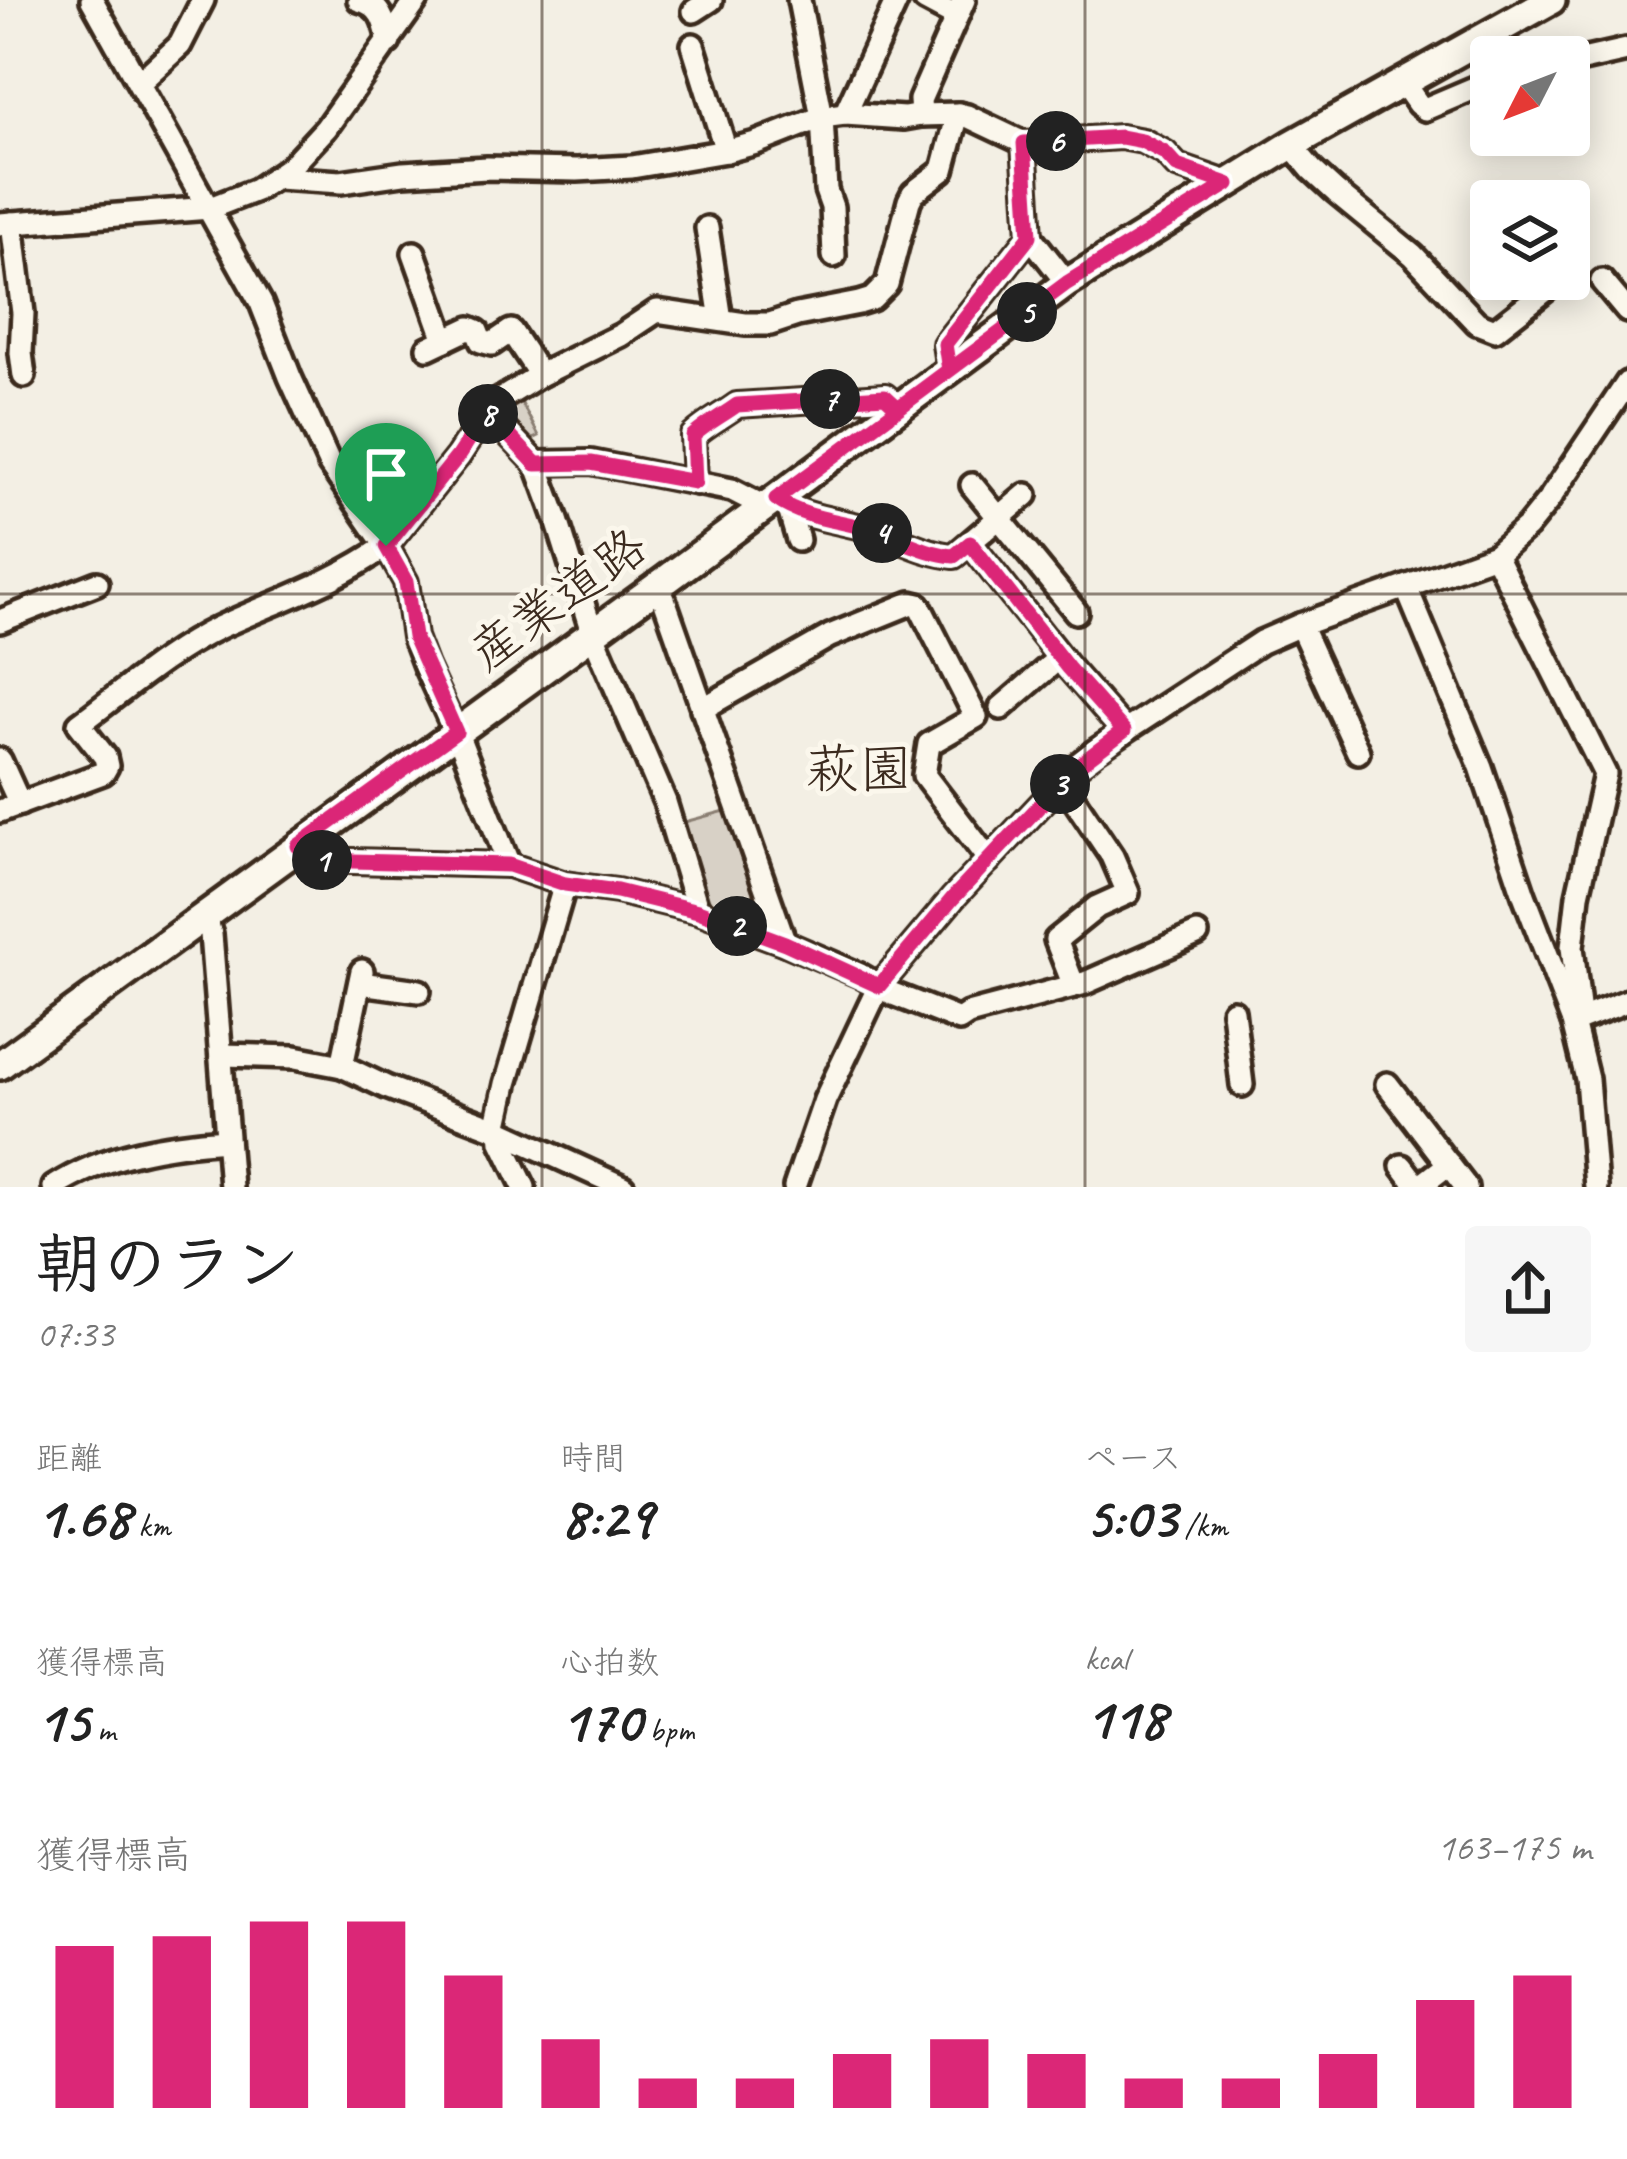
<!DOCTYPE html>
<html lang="ja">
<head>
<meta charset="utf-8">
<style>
	body { margin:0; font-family:Caveat,"Klee One",sans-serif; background:#f6f6f6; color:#222; height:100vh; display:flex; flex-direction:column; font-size:45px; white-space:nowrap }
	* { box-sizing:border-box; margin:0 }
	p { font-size:39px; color:#767676 }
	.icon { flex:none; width:66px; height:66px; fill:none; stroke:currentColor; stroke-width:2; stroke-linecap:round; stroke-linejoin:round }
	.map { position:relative; height:1187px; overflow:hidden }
	.drawer { display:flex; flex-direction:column; background:#fff; flex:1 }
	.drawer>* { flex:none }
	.needle { width:78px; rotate:228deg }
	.tools { position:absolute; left:1470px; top:36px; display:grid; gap:24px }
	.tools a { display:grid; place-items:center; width:120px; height:120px; border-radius:12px; background:#fff; box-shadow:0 6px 30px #0003; font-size:60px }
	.pin { position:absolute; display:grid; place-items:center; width:102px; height:102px; color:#fff; margin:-123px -51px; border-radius:50% 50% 50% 0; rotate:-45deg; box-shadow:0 0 12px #0007 }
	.pin .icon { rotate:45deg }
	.km { position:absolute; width:60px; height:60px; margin:-30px; border-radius:50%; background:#222; color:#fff; font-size:33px; line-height:60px; text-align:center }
	.round { display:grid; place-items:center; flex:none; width:126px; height:126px; border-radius:12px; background:#f6f6f6 }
	.headline { display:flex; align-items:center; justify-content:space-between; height:204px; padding:0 36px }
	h1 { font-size:66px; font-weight:700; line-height:90px }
	.stats { display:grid; grid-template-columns:repeat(3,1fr); gap:18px; height:204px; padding:12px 36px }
	.stats div { display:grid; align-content:center }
	.stats b { font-size:60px; font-weight:700 }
	.stats small { font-size:33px; font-weight:400 }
	.stats p { font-size:33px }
	.chart { height:336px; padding:24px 36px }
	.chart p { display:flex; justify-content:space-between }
	.chart svg { width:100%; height:216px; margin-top:12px; stroke:#db2777; stroke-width:6 }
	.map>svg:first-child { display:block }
	.green { fill:#d8d1c6; stroke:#8a7e72; stroke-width:3 }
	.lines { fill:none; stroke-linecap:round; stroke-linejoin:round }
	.minor-casing { stroke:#3b2a1e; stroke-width:30 }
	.major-casing { stroke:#3b2a1e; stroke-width:36 }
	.minor { stroke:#fbf7ec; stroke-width:21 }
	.major { stroke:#fbf7ec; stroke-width:27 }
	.route-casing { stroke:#fff; stroke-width:24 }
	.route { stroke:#db2777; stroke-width:15 }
	.grid { fill:none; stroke:#3b2a1e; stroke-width:3; stroke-opacity:0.55 }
	.labels { text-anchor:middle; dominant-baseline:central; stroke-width:10; stroke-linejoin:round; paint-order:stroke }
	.street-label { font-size:51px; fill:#3b2a1e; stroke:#fbf7ec }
	.neighbourhood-label { font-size:54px; fill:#3b2a1e; stroke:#fbf7ec }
</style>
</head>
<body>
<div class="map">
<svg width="1627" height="1187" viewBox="0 0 1627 1187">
	<rect width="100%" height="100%" fill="#f3efe4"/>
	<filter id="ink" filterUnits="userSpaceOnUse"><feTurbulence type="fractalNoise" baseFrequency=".00833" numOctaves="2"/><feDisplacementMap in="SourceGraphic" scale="24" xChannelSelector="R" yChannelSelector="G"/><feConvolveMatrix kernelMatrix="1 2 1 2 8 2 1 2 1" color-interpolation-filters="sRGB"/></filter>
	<g filter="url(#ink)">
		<g class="green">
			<path d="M521,402L539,436L527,442L500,415Z"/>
			<path d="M725,811L764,925L708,909L677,824Z"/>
		</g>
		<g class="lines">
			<defs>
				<g id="minor">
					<path d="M92,0L261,303L290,377L330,465L386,546L458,456L493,404L540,375L621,335L657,311L745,324H770L797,315L859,303L872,299L887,284L909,201L913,193L943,170L958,114L921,115L920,100L964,0"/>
					<path d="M359,0C381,5 385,22 389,42"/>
					<path d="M799,0L822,117L826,190L832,207L834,256"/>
					<path d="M925,0L955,16"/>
					<path d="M694,11L711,0"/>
					<path d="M693,45L726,151"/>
					<path d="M1569,63L1627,50"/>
					<path d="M139,83L180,45L203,0"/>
					<path d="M1404,84L1418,104L1425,109L1491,81"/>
					<path d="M845,114L897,0"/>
					<path d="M958,114L967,116L1024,143L1121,137L1143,141L1165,153L1177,166L1229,184"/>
					<path d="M1024,143L1030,236L1067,283"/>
					<path d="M1291,145L1312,170L1336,192L1413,255L1477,323L1495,330L1560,279"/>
					<path d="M277,178L341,182L403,173L487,168L577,170L632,167L726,151L756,143L822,117L845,114L904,118L921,115"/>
					<path d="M12,223L23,313L21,353L24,376"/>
					<path d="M0,224L210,208L256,190L290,167L326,128L417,0"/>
					<path d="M707,228L721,320"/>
					<path d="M414,253L445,340"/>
					<path d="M1602,281L1627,311"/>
					<path d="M428,348L470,328L477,331L481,341L492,344L511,331L540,375"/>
					<path d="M949,370L945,344L1030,236"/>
					<path d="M487,412L536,463L591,462L732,490L765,507"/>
					<path d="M536,463L557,520L592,632L665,802L698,911"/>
					<path d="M695,482L693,436C707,423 722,416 737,405L885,396L898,408"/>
					<path d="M972,485L1076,612"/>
					<path d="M776,499C802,518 839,520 869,529C898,537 925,554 954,556L1026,495"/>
					<path d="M789,509L798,540"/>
					<path d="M970,543L1068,667L1124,731"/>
					<path d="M1495,555L1605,774L1578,895L1572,947L1579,1006L1575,1016"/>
					<path d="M657,587L664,599L785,943"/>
					<path d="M1406,587L1481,767L1524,895L1573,1022L1587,1079L1596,1187"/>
					<path d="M0,621L97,583"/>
					<path d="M1300,625L1358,752"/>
					<path d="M1001,708L1060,657"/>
					<path d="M702,709L830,636L911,603L919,605L976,717L929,744L924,775L989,860"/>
					<path d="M0,760L20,804"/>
					<path d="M1069,792L1112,856L1128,893L1097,907L1056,940L1074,986"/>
					<path d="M0,811L103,773L107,766L105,757L79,724C123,692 168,652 218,628C276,601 332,584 386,546L406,582L414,637L425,666L462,746L509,865L565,884L617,891L698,911L785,943L860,975L893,994L959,1020L968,1014L1085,983L1197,934"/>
					<path d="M298,846L313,860L509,865"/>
					<path d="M205,916L211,934L231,1187"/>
					<path d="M360,983L419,991"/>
					<path d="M1233,1011L1242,1085"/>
					<path d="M1573,1022L1627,1001"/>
					<path d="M222,1055L295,1057L342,1066L386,1087L496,1129L623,1187"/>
					<path d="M342,1066L362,971"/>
					<path d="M1387,1084L1466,1187"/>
					<path d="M496,1129L506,1084L565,884"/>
					<path d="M501,1131L502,1142L524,1187"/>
					<path d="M1402,1166L1418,1187"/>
					<path d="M54,1187C106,1154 165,1144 227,1140"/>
					<path d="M795,1187L825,1100L879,986L953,898L1075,768L1095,751L1261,642L1300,625L1495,555L1527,527L1548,501L1627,383"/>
					<path d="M1419,1187L1449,1164"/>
				</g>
				<path id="major" d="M0,1065L666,580L1067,283L1291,145L1551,0"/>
			</defs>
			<use href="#minor" class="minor-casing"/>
			<use href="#major" class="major-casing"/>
			<use href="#minor" class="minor"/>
			<use href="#major" class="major"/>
		</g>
	</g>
	<g class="lines" filter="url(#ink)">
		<defs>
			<path id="route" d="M386,546L406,582L414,637L456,732L298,846L313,860L509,865L565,884L617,891L698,911L785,943L879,986L953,898L1075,768L1124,731L1068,668L970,543L954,556C925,554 897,537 869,529C838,520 802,518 776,499L1067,283L1228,184L1177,166L1165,153L1142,141L1121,137L1024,143L1030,236L945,344L949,370L898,408L885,396L737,405C722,416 707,423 693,436L695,482L591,463L536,464L487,412L458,456L386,546"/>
		</defs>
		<use href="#route" class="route-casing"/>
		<use href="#route" class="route"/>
	</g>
	<path class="grid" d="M542,0V1187M1085,0V1187M0,594H1627"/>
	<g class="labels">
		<g class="street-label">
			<text transform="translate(558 599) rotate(-36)">産業道路</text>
		</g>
		<g class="neighbourhood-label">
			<text x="859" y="769">萩園</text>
		</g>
	</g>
</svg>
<div class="tools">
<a><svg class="needle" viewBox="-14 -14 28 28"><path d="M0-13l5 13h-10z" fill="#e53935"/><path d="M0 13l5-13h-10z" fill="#767676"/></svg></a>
<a><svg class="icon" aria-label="layers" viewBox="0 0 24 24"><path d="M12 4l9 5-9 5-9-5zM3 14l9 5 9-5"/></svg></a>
</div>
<div class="pin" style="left:386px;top:546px;background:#1e9e55"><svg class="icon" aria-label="arrive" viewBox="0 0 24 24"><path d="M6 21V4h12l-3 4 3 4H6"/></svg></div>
<b class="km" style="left:322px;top:860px">1</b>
<b class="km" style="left:737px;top:926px">2</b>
<b class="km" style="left:1060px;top:784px">3</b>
<b class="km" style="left:882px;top:533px">4</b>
<b class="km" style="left:1027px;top:312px">5</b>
<b class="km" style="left:1056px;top:141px">6</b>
<b class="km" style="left:830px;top:399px">7</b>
<b class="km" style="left:488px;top:414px">8</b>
</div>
<section class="drawer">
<div class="headline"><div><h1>朝のラン</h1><p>07:33</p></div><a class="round"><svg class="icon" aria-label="share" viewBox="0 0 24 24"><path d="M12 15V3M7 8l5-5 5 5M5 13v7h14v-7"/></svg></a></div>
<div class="stats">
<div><p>距離</p><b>1.68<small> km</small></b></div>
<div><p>時間</p><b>8:29</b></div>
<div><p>ペース</p><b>5:03<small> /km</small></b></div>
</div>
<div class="stats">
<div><p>獲得標高</p><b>15<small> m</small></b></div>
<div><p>心拍数</p><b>170<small> bpm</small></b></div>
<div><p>kcal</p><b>118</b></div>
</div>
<div class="chart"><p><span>獲得標高</span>163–175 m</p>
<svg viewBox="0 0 160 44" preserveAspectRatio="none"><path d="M5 44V11M15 44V9M25 44V6M35 44V6M45 44V17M55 44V30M65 44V38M75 44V38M85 44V33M95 44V30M105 44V33M115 44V38M125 44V38M135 44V33M145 44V22M155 44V17"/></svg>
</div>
</section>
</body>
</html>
